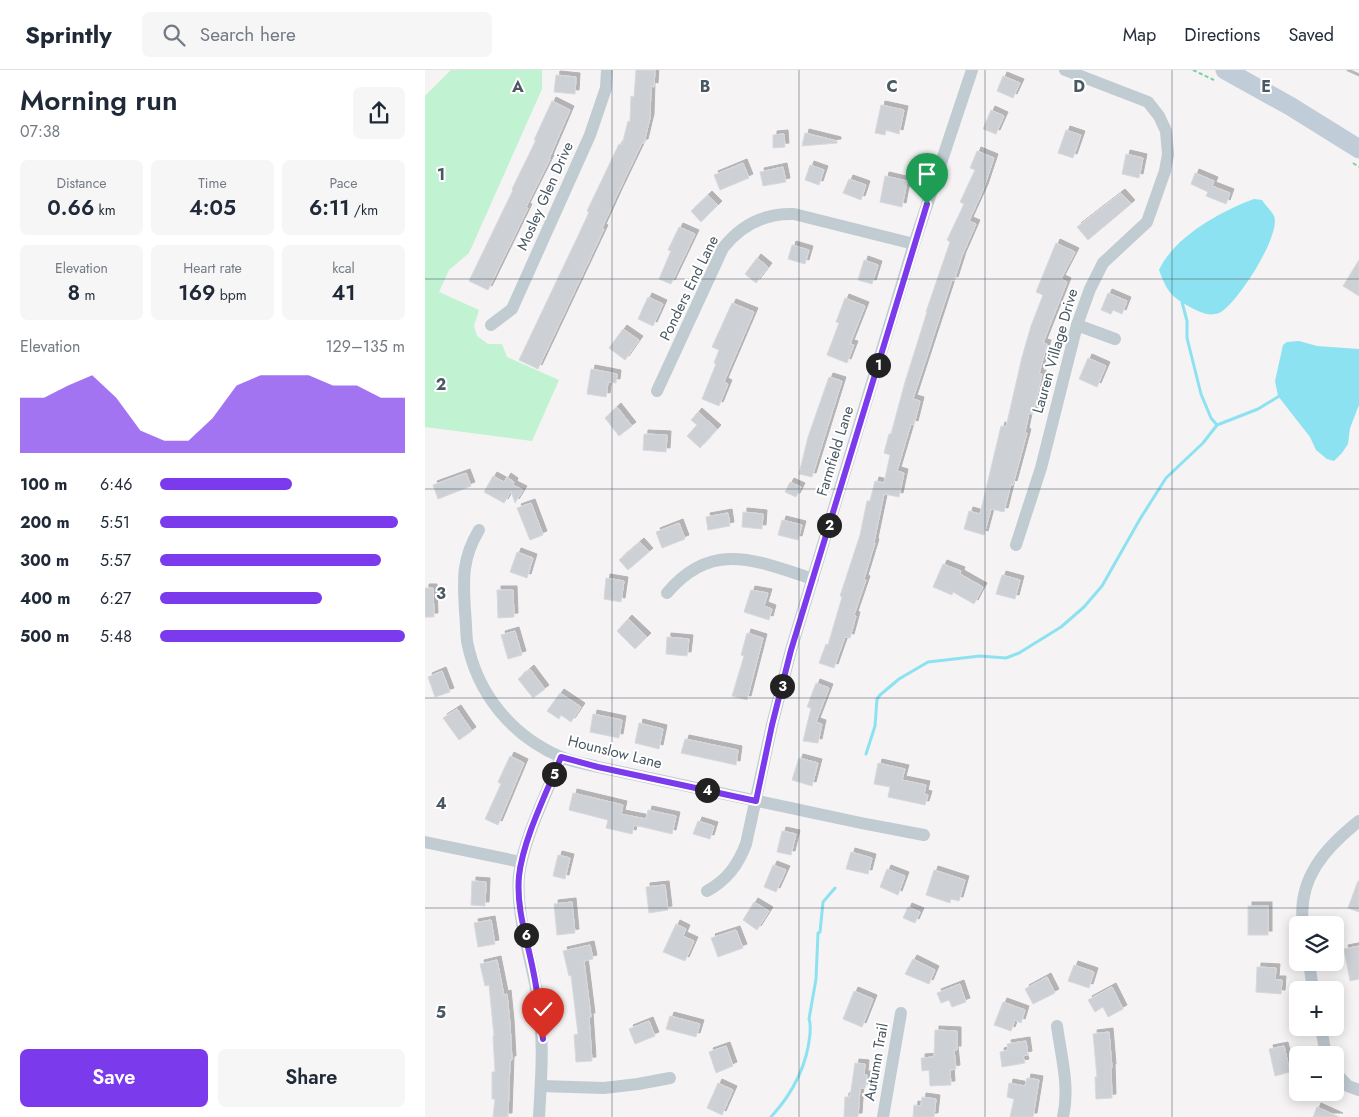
<!DOCTYPE html>
<html lang="en">
<head>
<meta charset="utf-8">
<style>
	body { margin:0; font-family:Jost,sans-serif; background:#f6f6f7; color:#1f2937; height:100vh; display:flex; flex-direction:column; font-size:19px; white-space:nowrap }
	* { box-sizing:border-box; margin:0 }
	p { font-size:16px; color:#747a83 }
	.icon { flex:none; width:28px; height:28px; fill:none; stroke:currentColor; stroke-width:2; stroke-linecap:round; stroke-linejoin:round }
	.map { position:relative; flex:1; overflow:hidden }
	.sheet { display:flex; flex-direction:column; background:#fff; width:425px }
	.sheet>* { flex:none }
	.tools { position:absolute; left:864px; top:846px; display:grid; gap:10px }
	.tools a { display:grid; place-items:center; width:55px; height:55px; border-radius:8px; background:#fff; box-shadow:0 2px 12px #0003; font-size:25px }
	.pin { position:absolute; display:grid; place-items:center; width:42px; height:42px; color:#fff; margin:-51px -21px; border-radius:50% 50% 50% 0; rotate:-45deg; box-shadow:0 0 5px #0007 }
	.pin .icon { rotate:45deg }
	.km { position:absolute; width:25px; height:25px; margin:-12px; border-radius:50%; background:#222; color:#fff; font-size:14px; line-height:25px; text-align:center }
	.round { display:grid; place-items:center; flex:none; width:52px; height:52px; border-radius:8px; background:#f6f6f7 }
	.headline { display:flex; align-items:center; justify-content:space-between; height:85px; padding:0 20px }
	h1 { font-size:28px; font-weight:600; line-height:38px }
	.stats { display:grid; grid-template-columns:repeat(3,1fr); gap:8px; height:85px; padding:5px 20px }
	.stats div { display:grid; align-content:center; border-radius:8px; background:#f6f6f7; text-align:center }
	.stats b { font-size:21px; font-weight:600 }
	.stats small { font-size:14px; font-weight:400 }
	.stats p { font-size:14px }
	.chart { height:140px; padding:10px 20px }
	.chart p { display:flex; justify-content:space-between }
	.chart svg { width:100%; height:90px; margin-top:5px; fill:#7c3aed; opacity:.7 }
	.primary-button { display:flex; gap:10px; margin-top:auto; padding:10px 20px }
	.primary-button a { flex:1; height:58px; border-radius:8px; background:#7c3aed; color:#fff; font-size:20px; font-weight:600; line-height:58px; text-align:center }
	.primary-button a+a { background:#f6f6f7; color:#1f2937 }
	ul { padding:0 20px; list-style:none; font-size:16px }
	li { display:grid; grid-template-columns:80px 60px 1fr; align-items:center; height:38px }
	li i { height:12px; border-radius:6px; background:#7c3aed }
	header { display:flex; align-items:center; gap:30px; box-sizing:border-box; height:70px; padding:0 25px; background:#fff; border-bottom:1px solid #e0e1e3 }
	header strong { font-size:24px }
	nav { display:flex; gap:28px; margin-inline-start:auto; font-size:18px }
	.search { width:350px; height:45px; background:#f6f6f7; display:flex; align-items:center; gap:12px; box-sizing:border-box; padding:0 18px; border-radius:8px; color:#747a83; font-size:19px }
	main { display:flex; flex:1; min-height:0 }
	.map>svg:first-child { display:block }
	.green { fill:#c1f2d2 }
	.water { fill:#8de2f1 }
	.lines { fill:none; stroke-linecap:round; stroke-linejoin:round }
	.stream { stroke:#8de2f1; stroke-width:3 }
	.building { fill:#cdd0d5; stroke:#d7d9de; filter:url(#shadow) }
	.path { stroke:#77d3a0; stroke-width:2; stroke-dasharray:4 2.5; stroke-linecap:butt }
	.street { stroke:#c0cbd2; stroke-width:12 }
	.secondary { stroke:#c0ccd7; stroke-width:19 }
	.rail { stroke:#b5b8bd; stroke-width:3 }
	.route-casing { stroke:#fff; stroke-width:10 }
	.route { stroke:#7c3aed; stroke-width:6 }
	.grid { fill:none; stroke:#495862; stroke-width:1; stroke-opacity:0.55 }
	.labels { text-anchor:middle; dominant-baseline:central; stroke-width:4; stroke-linejoin:round; paint-order:stroke }
	.street-label { font-size:15px; fill:#495862; stroke:#fff }
	.grid-label { font-size:16px; text-anchor:middle; font-weight:bold; fill:#495862; stroke:#fff; stroke-width:4; stroke-linejoin:round; paint-order:stroke }
</style>
</head>
<body>
<header>
<strong>Sprintly</strong>
<div class="search"><svg class="icon" aria-label="search" viewBox="0 0 24 24"><circle cx="10" cy="10" r="6"/><path d="M15 15l6 6"/></svg>Search here</div>
<nav><a>Map</a><a>Directions</a><a>Saved</a></nav>
</header>
<main>
<section class="sheet">
<div class="headline"><div><h1>Morning run</h1><p>07:38</p></div><a class="round"><svg class="icon" aria-label="share" viewBox="0 0 24 24"><path d="M12 15V3M7 8l5-5 5 5M5 13v7h14v-7"/></svg></a></div>
<div class="stats">
<div><p>Distance</p><b>0.66<small> km</small></b></div>
<div><p>Time</p><b>4:05</b></div>
<div><p>Pace</p><b>6:11<small> /km</small></b></div>
</div>
<div class="stats">
<div><p>Elevation</p><b>8<small> m</small></b></div>
<div><p>Heart rate</p><b>169<small> bpm</small></b></div>
<div><p>kcal</p><b>41</b></div>
</div>
<div class="chart"><p><span>Elevation</span>129–135 m</p>
<svg viewBox="0 0 160 44" preserveAspectRatio="none"><path d="M0 44V17L10 17L20 11L30 6L40 17L50 33L60 38L70 38L80 27L90 11L100 6L110 6L120 6L130 11L140 11L150 17L160 17V44z"/></svg>
</div>
<ul>
<li><b>100 m</b>6:46<i style="width:54%"></i></li>
<li><b>200 m</b>5:51<i style="width:97%"></i></li>
<li><b>300 m</b>5:57<i style="width:90%"></i></li>
<li><b>400 m</b>6:27<i style="width:66%"></i></li>
<li><b>500 m</b>5:48<i style="width:100%"></i></li>
</ul>
<div class="primary-button"><a>Save</a><a>Share</a></div>
</section>
<div class="map">
<svg width="934" height="1047" viewBox="0 0 934 1047">
	<defs>
		<filter id="shadow"><feDropShadow dx="4" dy="-4" stdDeviation="0" flood-color="#0004"/></filter>
	</defs>
	<rect width="100%" height="100%" fill="#f5f3f3"/>
	<path class="green" d="M26,0H117V19L44,183L24,200L14,222L54,240L49,256L52,266L63,274H77L82,287L134,310L107,371L0,357V26Z"/>
	<g class="water">
		<path d="M829,129L837,130C840,135 846,140 849,146C857,164 811,236 794,243C783,247 775,242 765,237C745,226 742,221 734,200C749,167 796,141 829,129Z"/>
		<path d="M874,271L892,276L934,279V335L925,358L923,374L917,383L909,391L902,389L891,380L885,367L853,326L850,311L858,275L862,272Z"/>
	</g>
	<g class="lines">
		<g class="stream">
			<path d="M759,230L757,232L762,251V268L776,324L786,348L792,355"/>
			<path d="M441,684L450,656L452,629L455,625L474,609L503,592L555,586L581,588L594,583L636,557L659,537L677,516L715,449L741,408L778,373L792,355L833,339L856,325"/>
			<path d="M346,1047C367,1024 382,996 385,964C385,959 386,954 384,949L391,909L393,863L395,862L398,832L410,818"/>
		</g>
	</g>
	<g class="building">
		<path d="M211,0H230L229,17L226,16L225,48L219,73H217L193,123L177,158L179,159L113,299L94,290L153,166L164,142L162,141L194,74L197,75L203,51L205,52L206,26L209,27Z"/>
		<path d="M131,5L151,7L150,24L129,22Z"/>
		<path d="M578,6L595,13L588,28L572,21Z"/>
		<path d="M127,31L145,40L124,89H125L101,137L103,138L63,220L44,211L88,120L87,119L111,70H109Z"/>
		<path d="M456,35L479,40L474,64L461,60L460,65L450,63Z"/>
		<path d="M566,40L579,46L571,64L558,59Z"/>
		<path d="M641,60L656,65L648,88L633,83Z"/>
		<path d="M380,63L412,71V73L377,76Z"/>
		<path d="M359,64L360,77L348,78V65Z"/>
		<path d="M552,81L569,88L559,118L544,151L551,154L537,186L529,211L527,210L488,329L495,331L489,355L486,354L472,401L479,403L474,427L459,424L449,472L450,473L439,509L441,510L429,545L431,546L425,568L420,567L409,598L394,593L401,574L403,575L417,527L415,526L435,465L442,431H445L450,411L459,413L465,385L459,383L464,364H466L480,312L502,242H501L525,172L522,170L539,134L535,132L550,100L545,98Z"/>
		<path d="M701,84L718,88L714,108L697,104Z"/>
		<path d="M318,93L324,108L295,120L289,105Z"/>
		<path d="M385,95L399,100L394,115L380,110Z"/>
		<path d="M358,97L361,112L338,116L335,102Z"/>
		<path d="M770,103L789,111L787,116L805,123L801,134L781,126L783,122L766,114Z"/>
		<path d="M460,106L482,111L477,137L455,132Z"/>
		<path d="M424,109L441,115L436,130L418,123Z"/>
		<path d="M696,123L706,134L663,170L652,157Z"/>
		<path d="M283,125L293,135L276,152L266,141Z"/>
		<path d="M254,157L270,164L246,214L234,209L246,181L243,180Z"/>
		<path d="M631,173L650,182L636,209L642,212L618,273L622,274L614,304H617L608,344L604,343L600,362L602,363L588,415L586,414L579,442L566,439L559,465L539,459L544,441L555,444L576,356L581,357L597,287L606,256L618,225L611,222Z"/>
		<path d="M367,175L384,180L380,194L363,189Z"/>
		<path d="M332,188L343,197L331,213L320,204Z"/>
		<path d="M439,190L453,195L447,214L433,210Z"/>
		<path d="M934,190V226L918,216Z"/>
		<path d="M683,223L702,231L697,244L688,240L686,244L676,240Z"/>
		<path d="M223,227L238,234L228,256L213,249Z"/>
		<path d="M420,228L440,236L425,274L429,275L422,293L402,285L414,253L411,252Z"/>
		<path d="M307,233L329,242L299,312L303,314L294,336L277,329L291,294L289,293L294,280L287,277Z"/>
		<path d="M198,259L214,270L200,290L184,278Z"/>
		<path d="M663,288L681,296L672,317L654,309Z"/>
		<path d="M166,299L192,304L191,313L183,312L181,327L162,324Z"/>
		<path d="M404,307L417,311L387,407L374,404L383,367Z"/>
		<path d="M192,337L207,356L194,366L180,348Z"/>
		<path d="M273,342L292,359L275,378L262,366L272,355L266,350Z"/>
		<path d="M219,364L242,365L241,382L218,380Z"/>
		<path d="M41,403L46,416L13,429L8,415Z"/>
		<path d="M68,406L79,412L82,407L89,412L88,415L98,420L90,433L86,421L79,433L59,422Z"/>
		<path d="M365,412L376,417L371,427L360,422Z"/>
		<path d="M106,433L118,465L105,470L92,438Z"/>
		<path d="M318,442L338,444L337,459L317,457Z"/>
		<path d="M303,443L305,456L283,460L281,447Z"/>
		<path d="M357,450L377,455L373,470L353,465Z"/>
		<path d="M254,453L260,469L237,478L231,462Z"/>
		<path d="M215,472L224,482L203,500L194,490Z"/>
		<path d="M92,482L108,488L102,508L85,502Z"/>
		<path d="M518,494L536,501L535,504L558,517L549,534L528,522L527,525L508,517Z"/>
		<path d="M577,505L595,510L590,529L571,524Z"/>
		<path d="M181,508L199,511L196,532L179,529Z"/>
		<path d="M0,518H8L9,547H0Z"/>
		<path d="M72,520H88L89,547L73,548Z"/>
		<path d="M326,520L343,523L339,536L347,539L344,550L319,542Z"/>
		<path d="M203,549L222,567L210,579L192,561Z"/>
		<path d="M90,561L97,585L83,589L76,565Z"/>
		<path d="M322,563L338,568L322,630L307,626L319,586L316,585Z"/>
		<path d="M242,567L264,569L262,586L241,584Z"/>
		<path d="M105,599L120,619L108,628L93,609Z"/>
		<path d="M17,601L25,622L10,627L3,607Z"/>
		<path d="M391,613L404,618L391,652L397,654L393,673L378,671L386,638L382,637Z"/>
		<path d="M135,623L156,637L146,652L136,645L134,649L122,641Z"/>
		<path d="M32,639L47,661L34,670L18,648Z"/>
		<path d="M168,644L197,650L194,668L165,662Z"/>
		<path d="M214,653L238,659L234,679L210,673Z"/>
		<path d="M260,669L313,680L311,695L256,683Z"/>
		<path d="M85,686L99,693L73,755L60,749L76,714L73,712Z"/>
		<path d="M374,688L393,693L387,716L367,710Z"/>
		<path d="M453,693L480,699L477,710L501,715L499,724L503,725L500,735L463,727L465,717L449,714Z"/>
		<path d="M148,723L198,735L196,744L221,749L223,740L251,746L247,764L209,755L207,764L181,758L183,750L144,740Z"/>
		<path d="M273,751L289,756L285,769L268,764Z"/>
		<path d="M357,761L371,764L366,785L352,782Z"/>
		<path d="M426,782L447,788L443,804L421,799Z"/>
		<path d="M133,785L145,788L140,809L128,806Z"/>
		<path d="M348,795L361,800L351,822L339,817Z"/>
		<path d="M462,799L480,806L473,825L455,817Z"/>
		<path d="M509,800L540,810L534,831L526,829L525,833L501,825Z"/>
		<path d="M47,811L61,812L60,836L46,835Z"/>
		<path d="M933,811H934V842L923,838Z"/>
		<path d="M240,815L243,840L224,843L221,817Z"/>
		<path d="M147,832L150,863L132,865L129,834Z"/>
		<path d="M329,832L344,841L332,860L318,850Z"/>
		<rect x="823" y="836" width="20" height="29"/>
		<path d="M483,837L495,842L490,853L478,848Z"/>
		<path d="M66,850L70,874L53,877L49,853Z"/>
		<path d="M251,854L261,859L258,866L269,871L260,891L238,882Z"/>
		<path d="M311,860L318,878L293,887L286,868Z"/>
		<path d="M165,875L168,889L159,891L166,947H164L167,991L151,992L149,965L153,964L146,905L144,906L138,881Z"/>
		<path d="M934,876V909L925,911L919,879Z"/>
		<path d="M488,889L510,900L504,914L480,904Z"/>
		<path d="M72,890L79,925L82,924L85,954L87,990H85L83,1047H68L70,1029H67V1002H70L68,966H69L64,915L60,916L55,894Z"/>
		<path d="M649,895L669,902L664,918L643,911Z"/>
		<path d="M832,897L851,898L850,910H857L856,924L831,922Z"/>
		<path d="M622,907L630,923L608,934L600,919Z"/>
		<path d="M535,914L541,932L527,937L524,930L516,933L512,923Z"/>
		<path d="M687,917L698,939L683,947L678,937L670,942L663,930Z"/>
		<path d="M429,921L448,929L437,957L418,949Z"/>
		<path d="M578,932L600,940L596,953L590,950L586,961L569,955Z"/>
		<path d="M245,946L275,954L271,967L241,959Z"/>
		<path d="M224,951L230,966L210,974L204,959Z"/>
		<path d="M510,960L532,961V980H529L531,999L525,1000L526,1015L505,1016L504,1000L497,1001L496,988L509,987Z"/>
		<path d="M684,962L687,998H686L687,1028L671,1029L670,1007H672L668,964Z"/>
		<path d="M601,971L603,985L598,986L600,993L577,997L575,982L583,980L582,974Z"/>
		<path d="M301,976L308,996L291,1003L284,982Z"/>
		<path d="M859,976L865,1002L850,1006L844,979Z"/>
		<path d="M430,993L440,994L439,1005H442L440,1018H435L433,1047H419L420,1027H425Z"/>
		<path d="M602,1008L614,1010L608,1047H585L589,1029L582,1027L584,1013L600,1016Z"/>
		<path d="M293,1013L308,1020L297,1045L282,1038Z"/>
		<path d="M497,1027L511,1029L509,1047H488L489,1035L496,1036Z"/>
		<path d="M892,1037L914,1047H888Z"/>
	</g>
	<g class="lines">
		<g class="path">
			<path d="M768,0L789,10"/>
			<path d="M928,93L934,97"/>
		</g>
		<g class="street">
			<path d="M66,255L87,239L165,65L181,18L182,0"/>
			<path d="M652,255L690,269"/>
			<path d="M232,321L298,178C316,155 340,143 369,144L489,174"/>
			<path d="M54,460C37,488 38,509 40,541C41,551 41,561 42,571C52,624 87,666 136,687C148,692 161,694 173,697L436,753L499,765"/>
			<path d="M591,475L616,398L652,255L665,219L678,193L722,152L740,101L743,84L741,61L734,46L723,32L640,0"/>
			<path d="M242,523C287,469 332,491 388,509"/>
			<path d="M0,772L96,792"/>
			<path d="M282,821C302,810 313,795 321,774L347,655L366,580L489,174L547,0"/>
			<path d="M878,855C872,809 900,778 934,751"/>
			<path d="M884,892L888,920"/>
			<path d="M632,956C636,986 645,1017 638,1047"/>
			<path d="M896,958L901,985"/>
			<path d="M910,1002L923,1016L934,1020"/>
			<path d="M116,1016L179,1018L213,1014L245,1008"/>
			<path d="M114,1047C116,1010 119,974 114,937C109,894 90,848 94,805C99,767 122,723 136,687"/>
			<path d="M458,1047L476,943"/>
		</g>
		<path class="secondary" d="M800,0L865,36L934,79"/>
		<path class="rail" d="M923,0L934,5"/>
	</g>
	<g class="lines">
		<defs>
			<path id="route" d="M118,969C115,946 113,923 108,900C102,869 91,838 94,806C98,769 122,722 136,687L173,697L331,731L347,655L366,580L502,134"/>
		</defs>
		<use href="#route" class="route-casing"/>
		<use href="#route" class="route"/>
	</g>
	<path class="grid" d="M187,0V1047M374,0V1047M560,0V1047M747,0V1047M0,209H934M0,419H934M0,628H934M0,838H934"/>
	<g class="labels">
		<g class="street-label">
			<text transform="translate(120 126) rotate(-66)">Mosley Glen Drive</text>
			<text transform="translate(264 218) rotate(-64)">Ponders End Lane</text>
			<text transform="translate(630 281) rotate(-74)">Lauren Village Drive</text>
			<text transform="translate(410 381) rotate(-73)">Farmfield Lane</text>
			<text transform="translate(190 682) rotate(14)">Hounslow Lane</text>
			<text transform="translate(451 992) rotate(-80)">Autumn Trail</text>
		</g>
	</g>
	<g class="grid-label">
		<text x="93" y="22">A</text>
		<text x="280" y="22">B</text>
		<text x="467" y="22">C</text>
		<text x="654" y="22">D</text>
		<text x="841" y="22">E</text>
		<text x="16" y="110">1</text>
		<text x="16" y="320">2</text>
		<text x="16" y="529">3</text>
		<text x="16" y="739">4</text>
		<text x="16" y="948">5</text>
	</g>
</svg>
<div class="tools">
<a><svg class="icon" aria-label="layers" viewBox="0 0 24 24"><path d="M12 4l9 5-9 5-9-5zM3 14l9 5 9-5"/></svg></a>
<a>+</a>
<a>−</a>
</div>
<div class="pin" style="left:502px;top:134px;background:#1e9e55"><svg class="icon" aria-label="arrive" viewBox="0 0 24 24"><path d="M6 21V4h12l-3 4 3 4H6"/></svg></div>
<div class="pin" style="left:118px;top:969px;background:#d93025"><svg class="icon" aria-label="check" viewBox="0 0 24 24"><path d="M5 12l5 5 9-10"/></svg></div>
<b class="km" style="left:453px;top:295px">1</b>
<b class="km" style="left:404px;top:455px">2</b>
<b class="km" style="left:357px;top:616px">3</b>
<b class="km" style="left:282px;top:720px">4</b>
<b class="km" style="left:129px;top:704px">5</b>
<b class="km" style="left:101px;top:865px">6</b>
</div>
</main>
</body>
</html>
